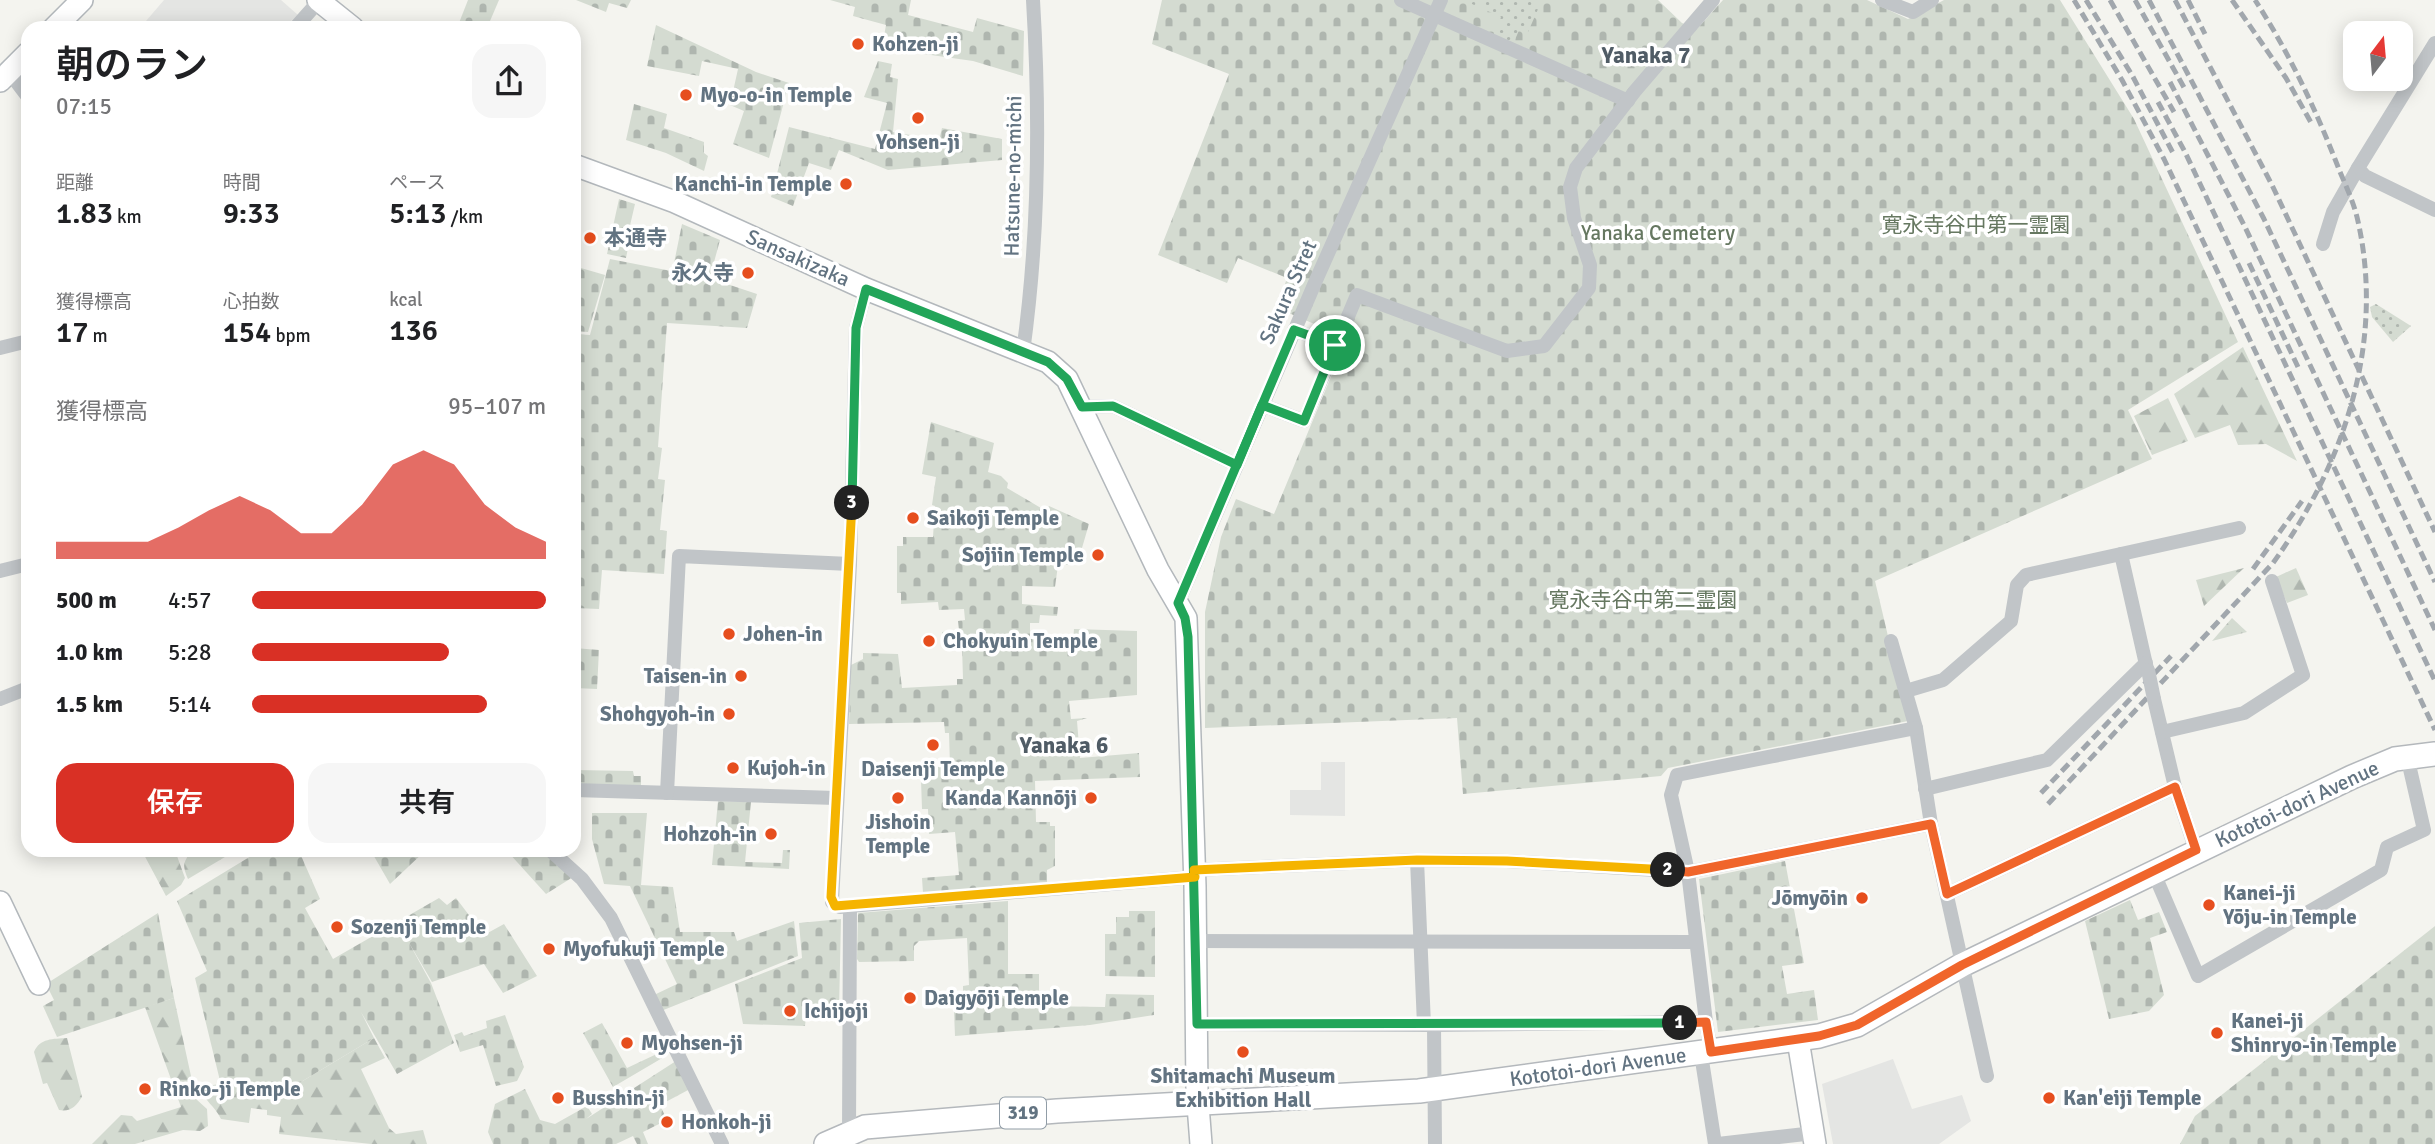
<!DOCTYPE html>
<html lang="ja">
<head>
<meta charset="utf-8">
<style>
	body { margin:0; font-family:Signika,"Noto Sans JP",sans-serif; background:#f6f6f6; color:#202124; height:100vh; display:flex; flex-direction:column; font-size:26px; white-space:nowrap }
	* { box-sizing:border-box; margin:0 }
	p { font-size:23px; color:#757577 }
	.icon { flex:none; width:38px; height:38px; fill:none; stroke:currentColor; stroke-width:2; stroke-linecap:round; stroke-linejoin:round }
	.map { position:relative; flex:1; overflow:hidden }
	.panel { position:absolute; left:21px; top:21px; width:560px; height:836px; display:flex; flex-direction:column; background:#fff; border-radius:21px; box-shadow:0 4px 18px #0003 }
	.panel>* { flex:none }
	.needle { width:46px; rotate:16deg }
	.tools { position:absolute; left:2343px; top:21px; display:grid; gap:14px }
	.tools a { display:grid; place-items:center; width:70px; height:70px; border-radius:14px; background:#fff; box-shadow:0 4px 18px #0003; font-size:35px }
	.pin { position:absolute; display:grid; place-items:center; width:60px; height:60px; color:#fff; margin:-30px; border:4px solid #fff; border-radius:50%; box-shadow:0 2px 7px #0007 }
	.km { position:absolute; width:35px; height:35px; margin:-18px; border-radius:50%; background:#222; color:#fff; font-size:19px; line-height:35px; text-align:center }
	.round { display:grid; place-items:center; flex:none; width:74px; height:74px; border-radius:21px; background:#f6f6f6 }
	.head { display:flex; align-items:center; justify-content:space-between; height:119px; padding:0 35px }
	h1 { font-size:38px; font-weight:600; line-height:52px }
	.figures { display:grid; grid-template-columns:repeat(3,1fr); gap:10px; height:119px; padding:7px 35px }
	.figures div { display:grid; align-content:center }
	.figures b { font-size:30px; font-weight:600 }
	.figures small { font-size:19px; font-weight:400 }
	.figures p { font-size:19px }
	.chart { height:196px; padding:14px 35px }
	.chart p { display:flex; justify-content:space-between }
	.chart svg { width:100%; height:126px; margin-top:7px; fill:#d93025; opacity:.7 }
	.button { display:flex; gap:14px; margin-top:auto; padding:14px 35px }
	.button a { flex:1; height:80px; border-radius:21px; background:#d93025; color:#fff; font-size:28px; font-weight:600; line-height:80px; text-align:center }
	.button a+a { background:#f6f6f6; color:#202124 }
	ul { padding:0 35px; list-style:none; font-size:23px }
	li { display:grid; grid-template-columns:112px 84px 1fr; align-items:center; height:52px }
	li i { height:18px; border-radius:9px; background:#d93025 }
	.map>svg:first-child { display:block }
	.built { fill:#e4e5e3 }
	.forest { fill:url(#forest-firs) }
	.cemetery { fill:url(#cemetery-stones) }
	.park { fill:url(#park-dots) }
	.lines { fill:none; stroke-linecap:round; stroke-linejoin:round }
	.secondary-casing { stroke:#b3b8bc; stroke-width:24 }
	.primary-casing { stroke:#b4b8bc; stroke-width:26 }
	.street { stroke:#c1c5c8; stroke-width:14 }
	.secondary { stroke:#fff; stroke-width:21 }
	.primary { stroke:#fff; stroke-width:23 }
	.rail { stroke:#a1a7ad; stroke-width:5; stroke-dasharray:10 5; stroke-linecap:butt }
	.street-bridge { stroke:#c1c5c8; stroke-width:14 }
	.split-1-casing { stroke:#fff; stroke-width:14 }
	.split-2-casing { stroke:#fff; stroke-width:14 }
	.split-3-casing { stroke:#fff; stroke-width:14 }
	.split-4-casing { stroke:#fff; stroke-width:14 }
	.split-1 { stroke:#22a559; stroke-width:9 }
	.split-2 { stroke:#f0652b; stroke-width:9 }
	.split-3 { stroke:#f5b400; stroke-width:9 }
	.split-4 { stroke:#22a559; stroke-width:9 }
	.poi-dot { fill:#e64e1e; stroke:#fff; stroke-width:2.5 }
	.labels { text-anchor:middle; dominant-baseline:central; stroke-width:7; stroke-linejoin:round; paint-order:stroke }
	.shield { fill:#fff; stroke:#919da7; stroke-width:2 }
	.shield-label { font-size:19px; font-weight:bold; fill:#627381 }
	.poi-label { font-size:21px; font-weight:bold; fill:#627381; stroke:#fff; text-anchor:start }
	.street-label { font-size:21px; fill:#627381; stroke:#fff }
	.park-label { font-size:21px; fill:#667861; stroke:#fff }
	.neighbourhood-label { font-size:23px; font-weight:bold; fill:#505c66; stroke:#fff }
</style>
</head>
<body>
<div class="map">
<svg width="2435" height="1144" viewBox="0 0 2435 1144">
	<defs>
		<pattern id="forest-firs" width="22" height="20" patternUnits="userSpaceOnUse" patternTransform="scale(1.75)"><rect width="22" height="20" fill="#d4dbd1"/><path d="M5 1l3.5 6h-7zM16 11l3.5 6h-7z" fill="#afb6af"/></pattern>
		<pattern id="cemetery-stones" width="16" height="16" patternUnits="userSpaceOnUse" patternTransform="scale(1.75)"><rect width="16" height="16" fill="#d4dbd1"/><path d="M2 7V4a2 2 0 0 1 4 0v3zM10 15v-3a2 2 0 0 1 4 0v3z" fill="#afb6af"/></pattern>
		<pattern id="park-dots" width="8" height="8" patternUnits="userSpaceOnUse" patternTransform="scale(1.75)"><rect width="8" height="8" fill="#d4dbd1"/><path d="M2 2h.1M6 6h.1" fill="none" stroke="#afb6af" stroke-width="1.8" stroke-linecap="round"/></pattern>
	</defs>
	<rect width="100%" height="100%" fill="#f4f4ef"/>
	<g class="built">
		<path d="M164,0H281L298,15L283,28H140Z"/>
		<path d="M1321,762H1345V816L1290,815V790H1321Z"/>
		<path d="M1893,1059L1912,1109L1962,1095L1971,1121L1939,1144H1833L1822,1084Z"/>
	</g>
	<g class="forest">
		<path d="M2243,347L2297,461L2266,444L2238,445L2230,425L2195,438L2174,394Z"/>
		<path d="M2168,398L2188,441L2152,455L2134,416Z"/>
		<path d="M2244,568L2204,606L2196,580Z"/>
		<path d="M2296,568L2308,595L2287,603L2276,577Z"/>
		<path d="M2232,618L2247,632L2212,641Z"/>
		<path d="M142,851H165V855L177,856L185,878L181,885L166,896Z"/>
		<path d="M189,851V850L235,851L188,879C180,860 187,863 189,851Z"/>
		<path d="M174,998L196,1099L207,1109L208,1126L200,1131L183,1130L135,1144H92L121,1115L132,1116L137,1121L181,1107L145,1007Z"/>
		<path d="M67,1038L82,1097C76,1106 71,1112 59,1110L47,1083L43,1084L34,1052C40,1038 53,1039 67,1038Z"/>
		<path d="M374,1038L385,1058L361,1069L389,1128L396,1134L423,1130L427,1144H371L279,1134L281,1117L267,1115V1110L251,1108L249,1123L221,1119C215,1106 204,1101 200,1087L220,1084L222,1089L276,1097Z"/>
	</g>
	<g class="cemetery">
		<path d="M468,0H499L487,28H457Z"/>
		<path d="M576,0H631L627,8L609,3L606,12Z"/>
		<path d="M830,0H911L908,15L973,32L977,18L1024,31L1023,76L973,61L903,51L904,46L883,42L886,25L853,16L855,7Z"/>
		<path d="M1162,0H1658L1682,23L1697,29L1723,0H1867L1908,19L1944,0H2060L2134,119L2238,342L2128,410L2152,459L1875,581L1908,721L1668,768L1661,776L1463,794L1457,718L1205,728V612L1221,537L1236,499L1274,514L1347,338L1277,308L1287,278L1238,258L1227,283L1158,255L1229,74L1152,44Z"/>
		<path d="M656,25L756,72L789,83L769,158L733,144L744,111L730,105L738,69L702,61L699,76L647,66Z"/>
		<path d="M878,61L892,64L890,77L898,79L893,132L939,140L942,128L1002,139V160L888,170L839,150L831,170L809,163L793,206L771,197L789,127L875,149L887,103L864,97Z"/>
		<path d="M634,104L667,114L664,128L704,142V153L708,156L704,171L666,153L626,140Z"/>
		<path d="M619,199L635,204L625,247L628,248L626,258L607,254Z"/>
		<path d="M682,224L720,240L710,277L673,268Z"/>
		<path d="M610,259L712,279L757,294L747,328L667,323L658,447L662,448L658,479L665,480L660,530L667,531L664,574L602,570L599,609L575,608L574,635V334L590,335Z"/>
		<path d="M574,266L605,275L588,332L574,331Z"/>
		<path d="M931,422L994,443L988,472L1001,476L1008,483L1007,488L1046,511L1049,506L1089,524L1077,565H1058L1055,587L1022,586V604L1058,607L1057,616L1040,615L1039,623H1030V639H1037V650L1066,652L1067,642H1073L1074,629L1137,631V695L1069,701L1071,719L1087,718L1077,721L1080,758L1139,753L1140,777L1035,781L1036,822H1050V826H1055V866L1047,870V882L923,893L922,878L959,875L955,832L929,834L928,809H922L921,780L926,779L925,768L950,766L949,733H945L944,722L849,724L851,665L863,659V653L898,654L902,688L957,685V679H963L962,646H942V632L959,630L958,621L965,620L964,609L939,610L938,602L901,604V593H897V546H903V537H933L935,506L932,505L936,477L922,474Z"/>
		<path d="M574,648L599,650L597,689L574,688Z"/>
		<path d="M574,770L633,771L634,776H641V785H574Z"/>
		<path d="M718,801L751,802L745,862L782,863L783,850H790L789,869L712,865Z"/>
		<path d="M592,813H647L641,885L673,887L680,932H734L737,941L794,921L798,956L661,1011L654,995L677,984L630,886L604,884L592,839Z"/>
		<path d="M261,850L299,851L320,899L305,908L333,959L439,898L447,905L456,898L484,935L504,924L537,976L503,993L484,964L432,982L408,941L431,983L454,1043L397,1074L361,1012L374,1038L276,1097L222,1089L195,978L207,971L177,901Z"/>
		<path d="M371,851H425L390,884Z"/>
		<path d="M507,851H543L573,877L546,894Z"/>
		<path d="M1785,861L1804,963L1782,966L1787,994L1814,990L1818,1020L1718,1032L1699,879Z"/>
		<path d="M2130,900L2138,920L2159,912L2167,932L2150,938L2164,995L2149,1011L2109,1019L2085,921Z"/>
		<path d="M1008,901V974H1039V1006L1105,1007L1106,994L1154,995V1015L1090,1025L955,1036L954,1011L963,1010V986L969,985L967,938L919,941L914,946V961L859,962L857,959L858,913Z"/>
		<path d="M1129,911H1155V977L1105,976V934H1116V917H1129Z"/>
		<path d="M158,913L174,998L57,1037L43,1006L54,1000L46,984Z"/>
		<path d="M841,919L839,1011L807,1008L805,1026L743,1024L735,984L802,958L799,923Z"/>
		<path d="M2435,926V1144H2180L2195,1116Z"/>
		<path d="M505,1015L524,1067L517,1081L496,1086L483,1045L460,1052L454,1035L462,1032L464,1036L487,1028L486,1021Z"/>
		<path d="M602,1023L627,1068L661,1052L664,1057L613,1087L583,1033Z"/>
		<path d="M676,1061L690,1089L660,1105L667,1120L643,1132L648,1144H637L633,1136L616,1144H493L488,1132L495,1104L525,1089L540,1120L555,1124L587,1106L592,1114L586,1119Z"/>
	</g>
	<g class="park">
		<path d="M1463,0H1542L1528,32L1520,28L1511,49L1491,40L1501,17Z"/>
		<path d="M2376,304L2411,326L2393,342L2372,317L2370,307Z"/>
	</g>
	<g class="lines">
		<defs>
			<g id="secondary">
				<path d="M318,0L353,28"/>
				<path d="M54,28L82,0"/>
				<path d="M0,81L28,53"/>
				<path d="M574,165L675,202L866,289L1048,362L1067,379L1158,570L1186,618L1195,886L1197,1092L1201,1144"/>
				<path d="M0,902L39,984"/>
				<path d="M1798,1040L1815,1144"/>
			</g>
			<path id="primary" d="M826,1144L865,1127L1057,1111L1419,1091L1819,1036L1857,1025L1962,965L2352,777L2395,759L2435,754"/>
		</defs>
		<use href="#secondary" class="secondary-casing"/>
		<use href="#primary" class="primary-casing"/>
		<g class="street">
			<path d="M1401,0L1628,101"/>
			<path d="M1882,0L1913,12L1932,0"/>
			<path d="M295,28L319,1"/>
			<path d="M2435,43L2358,168L2365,176L2435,210"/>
			<path d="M9,72L28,97"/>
			<path d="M2323,244L2333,212L2358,168"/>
			<path d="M866,289L856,328L850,564L832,902L840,907L850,906L1194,877"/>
			<path d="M1294,330L1335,345"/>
			<path d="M0,348L28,341"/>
			<path d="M1023,352C1039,237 1040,116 1033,0"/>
			<path d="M1262,405L1304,421L1357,295L1507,351L1544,346L1589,288L1590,265L1574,218L1570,187L1576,168L1635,91L1713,0"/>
			<path d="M1082,407L1113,406L1237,465"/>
			<path d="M2121,554L2147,669"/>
			<path d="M0,571L28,564"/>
			<path d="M1178,603L1317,278L1441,0"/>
			<path d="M1891,641L1916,728L1931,824L1987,1076"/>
			<path d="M1906,691L1943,680L2011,621L2017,585L2026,575L2239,528"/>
			<path d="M0,699L28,688"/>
			<path d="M2154,699L2175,787"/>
			<path d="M2162,732L2244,713L2303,675L2272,581"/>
			<path d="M1925,789L2047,760L2146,663"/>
			<path d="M574,790L836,798"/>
			<path d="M667,793L679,556L850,564"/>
			<path d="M550,850L582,879L611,918L722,1144"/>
			<path d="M1417,860L1424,1025"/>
			<path d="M1194,870L1417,860L1507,861L1688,872L1931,824"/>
			<path d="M2153,871L2198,976L2381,870L2387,847L2424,830L2407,756"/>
			<path d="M1947,894L2175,787L2196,851"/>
			<path d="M1196,941L1696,942"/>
			<path d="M1706,1022L1688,872L1671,795L1677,775L1916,728"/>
			<path d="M1197,1024L1434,1025L1435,1144"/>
			<path d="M1434,1025L1706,1022L1711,1052"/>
			<path d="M1701,1054L1715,1144"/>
			<path d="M849,1134L850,906"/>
			<path d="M1718,1144L1814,1133"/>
		</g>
		<use href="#secondary" class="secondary"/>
		<use href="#primary" class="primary"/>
		<g class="rail">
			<path d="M2074,0L2122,80L2164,159L2435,730"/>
			<path d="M2086,0L2132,75L2173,153"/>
			<path d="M2110,0L2174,112"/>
			<path d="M2135,0L2186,91"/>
			<path d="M2149,0L2264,219L2435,582"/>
			<path d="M2175,0L2272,185L2435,532"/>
			<path d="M2188,0L2205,34"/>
			<path d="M2232,0L2286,78L2313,126"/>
			<path d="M2170,82L2245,227L2435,630"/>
			<path d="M2158,102L2185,152L2435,681"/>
			<path d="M2249,263L2298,367"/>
			<path d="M2253,569L2302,501"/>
			<path d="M2041,793L2171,656"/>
			<path d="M2048,804L2273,563C2345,463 2386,340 2357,217C2353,201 2346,186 2340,172C2317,112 2290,54 2255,0"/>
		</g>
		<path class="street-bridge" d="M2148,670L2154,699"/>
	</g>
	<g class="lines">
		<defs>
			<path id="split-1" d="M1335,345L1294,330L1178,603L1185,618L1188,637L1197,1024L1680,1023"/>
			<path id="split-2" d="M1668,870L1688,872L1931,824L1947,894L2175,787L2196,850L1962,965L1857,1025L1819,1036L1711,1052L1706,1022L1680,1023"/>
			<path id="split-3" d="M852,503L831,897L835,906L1195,877L1194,870L1417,860L1507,861L1668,870"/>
			<path id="split-4" d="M852,503L856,328L866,289L1048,362L1067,379L1082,407L1113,406L1237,465L1262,405L1304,421L1335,345"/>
		</defs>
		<use href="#split-1" class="split-1-casing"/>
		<use href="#split-2" class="split-2-casing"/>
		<use href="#split-3" class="split-3-casing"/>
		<use href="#split-4" class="split-4-casing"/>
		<use href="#split-1" class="split-1"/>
		<use href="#split-2" class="split-2"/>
		<use href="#split-3" class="split-3"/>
		<use href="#split-4" class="split-4"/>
	</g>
	<g class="poi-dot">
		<circle cx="858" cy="44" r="7"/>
		<circle cx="686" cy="95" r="7"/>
		<circle cx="918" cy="118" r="7"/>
		<circle cx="846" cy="184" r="7"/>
		<circle cx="590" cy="238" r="7"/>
		<circle cx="748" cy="273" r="7"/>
		<circle cx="913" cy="518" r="7"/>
		<circle cx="1098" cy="555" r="7"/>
		<circle cx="729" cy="634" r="7"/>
		<circle cx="929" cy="641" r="7"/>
		<circle cx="741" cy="676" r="7"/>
		<circle cx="729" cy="714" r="7"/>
		<circle cx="933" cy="745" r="7"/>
		<circle cx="733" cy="768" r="7"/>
		<circle cx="898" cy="798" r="7"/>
		<circle cx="1091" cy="798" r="7"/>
		<circle cx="771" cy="834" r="7"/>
		<circle cx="1862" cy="898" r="7"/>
		<circle cx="2209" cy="905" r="7"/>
		<circle cx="337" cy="927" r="7"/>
		<circle cx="549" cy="949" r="7"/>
		<circle cx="910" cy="998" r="7"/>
		<circle cx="790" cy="1011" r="7"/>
		<circle cx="2217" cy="1033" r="7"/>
		<circle cx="627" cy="1043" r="7"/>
		<circle cx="1243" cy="1052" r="7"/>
		<circle cx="145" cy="1089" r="7"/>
		<circle cx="558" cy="1098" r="7"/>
		<circle cx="2049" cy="1098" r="7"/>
		<circle cx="667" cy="1122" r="7"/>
	</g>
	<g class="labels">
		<rect class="shield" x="1000" y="1097.5" width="46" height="31" rx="5"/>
		<g class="shield-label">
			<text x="1023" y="1113">319</text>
		</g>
		<g class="poi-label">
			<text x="872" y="44">Kohzen-ji</text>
			<text x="700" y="95">Myo-o-in Temple</text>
			<text x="918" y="142" text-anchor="middle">Yohsen-ji</text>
			<text x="832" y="184" text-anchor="end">Kanchi-in Temple</text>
			<text x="604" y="238">本通寺</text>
			<text x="734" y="273" text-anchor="end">永久寺</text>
			<text x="927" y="518">Saikoji Temple</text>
			<text x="1084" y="555" text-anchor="end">Sojiin Temple</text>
			<text x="743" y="634">Johen-in</text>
			<text x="943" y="641">Chokyuin Temple</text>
			<text x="727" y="676" text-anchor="end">Taisen-in</text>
			<text x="715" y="714" text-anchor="end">Shohgyoh-in</text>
			<text x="747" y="768">Kujoh-in</text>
			<text x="933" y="769" text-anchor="middle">Daisenji Temple</text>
			<text x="1077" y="798" text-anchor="end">Kanda Kannōji</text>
			<text x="898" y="822" text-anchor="middle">Jishoin<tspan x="898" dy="24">Temple</tspan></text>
			<text x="757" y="834" text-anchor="end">Hohzoh-in</text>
			<text x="2223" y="893">Kanei-ji<tspan x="2223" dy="24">Yōju‑in Temple</tspan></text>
			<text x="1848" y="898" text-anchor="end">Jōmyōin</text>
			<text x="351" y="927">Sozenji Temple</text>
			<text x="563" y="949">Myofukuji Temple</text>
			<text x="924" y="998">Daigyōji Temple</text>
			<text x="804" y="1011">Ichijoji</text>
			<text x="2231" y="1021">Kanei-ji<tspan x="2231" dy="24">Shinryo-in Temple</tspan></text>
			<text x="641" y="1043">Myohsen-ji</text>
			<text x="1243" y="1076" text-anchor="middle">Shitamachi Museum<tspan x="1243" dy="24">Exhibition Hall</tspan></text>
			<text x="159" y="1089">Rinko-ji Temple</text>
			<text x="572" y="1098">Busshin-ji</text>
			<text x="2063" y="1098">Kan'eiji Temple</text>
			<text x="681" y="1122">Honkoh-ji</text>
		</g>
		<g class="street-label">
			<text transform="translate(1013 176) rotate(-89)">Hatsune-no-michi</text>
			<text transform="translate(798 258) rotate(24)">Sansakizaka</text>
			<text transform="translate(1288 292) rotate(-66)">Sakura Stret</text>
			<text transform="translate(2297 804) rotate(-25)">Kototoi-dori Avenue</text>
			<text transform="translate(1598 1067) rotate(-8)">Kototoi-dori Avenue</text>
		</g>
		<g class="park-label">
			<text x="1976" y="225">寛永寺谷中第一霊園</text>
			<text x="1658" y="233">Yanaka Cemetery</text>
			<text x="1643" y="600">寛永寺谷中第二霊園</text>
		</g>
		<g class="neighbourhood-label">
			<text x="1646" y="55">Yanaka 7</text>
			<text x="1064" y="745">Yanaka 6</text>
		</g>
	</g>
</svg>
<div class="tools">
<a><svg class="needle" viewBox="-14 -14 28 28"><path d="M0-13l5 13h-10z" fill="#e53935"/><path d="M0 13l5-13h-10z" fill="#757577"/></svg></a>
</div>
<div class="pin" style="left:1335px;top:345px;background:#1e9e55"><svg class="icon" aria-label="arrive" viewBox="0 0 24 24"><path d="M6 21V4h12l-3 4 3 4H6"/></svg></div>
<b class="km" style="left:1680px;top:1023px">1</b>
<b class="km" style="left:1668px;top:870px">2</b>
<b class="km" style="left:852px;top:503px">3</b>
<section class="panel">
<div class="head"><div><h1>朝のラン</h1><p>07:15</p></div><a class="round"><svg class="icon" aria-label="share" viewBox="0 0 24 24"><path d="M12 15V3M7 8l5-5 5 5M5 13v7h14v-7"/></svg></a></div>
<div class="figures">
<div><p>距離</p><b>1.83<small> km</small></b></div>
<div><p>時間</p><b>9:33</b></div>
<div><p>ペース</p><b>5:13<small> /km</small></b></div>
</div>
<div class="figures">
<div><p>獲得標高</p><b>17<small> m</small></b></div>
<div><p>心拍数</p><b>154<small> bpm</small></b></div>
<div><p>kcal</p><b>136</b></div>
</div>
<div class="chart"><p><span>獲得標高</span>95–107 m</p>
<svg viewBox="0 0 160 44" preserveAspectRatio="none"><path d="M0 44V38L10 38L20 38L30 38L40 33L50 27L60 22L70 27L80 35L90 35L100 25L110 11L120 6L130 11L140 25L150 33L160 38V44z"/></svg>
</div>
<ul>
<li><b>500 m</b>4:57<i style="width:100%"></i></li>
<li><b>1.0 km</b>5:28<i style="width:67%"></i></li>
<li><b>1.5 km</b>5:14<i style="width:80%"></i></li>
</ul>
<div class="button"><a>保存</a><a>共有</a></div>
</section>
</div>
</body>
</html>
